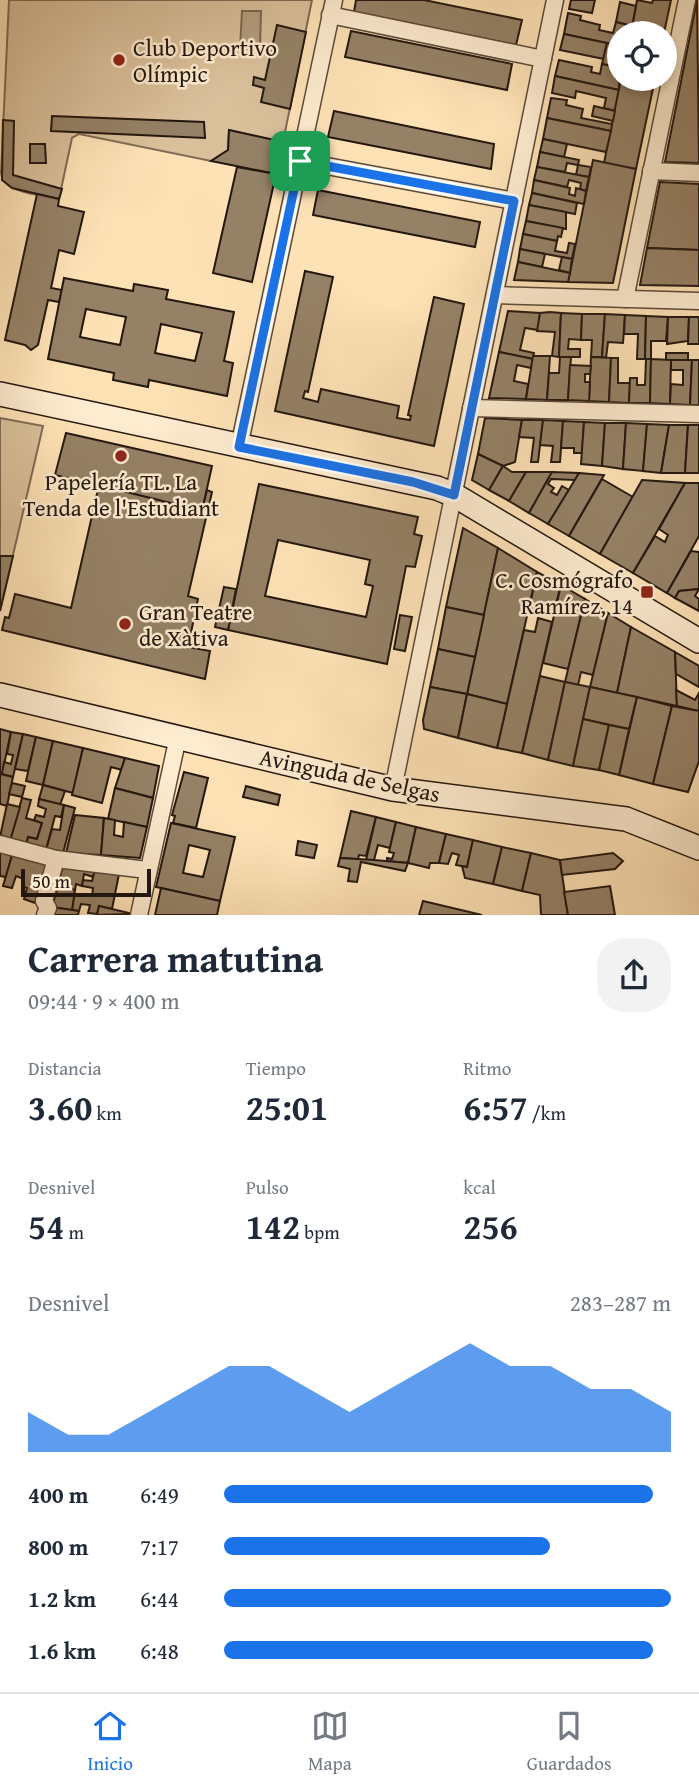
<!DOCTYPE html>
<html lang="es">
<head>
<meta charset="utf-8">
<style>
	body { margin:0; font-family:"Gentium Book Plus",serif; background:#f2f2f3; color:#1f2937; height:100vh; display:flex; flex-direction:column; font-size:26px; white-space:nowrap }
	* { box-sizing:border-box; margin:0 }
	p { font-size:23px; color:#747a83 }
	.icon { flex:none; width:38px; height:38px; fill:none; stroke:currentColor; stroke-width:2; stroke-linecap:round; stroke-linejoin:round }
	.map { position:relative; height:915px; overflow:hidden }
	.drawer { display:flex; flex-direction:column; background:#fff; flex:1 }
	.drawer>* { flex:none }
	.fabs { position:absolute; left:607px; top:21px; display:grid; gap:14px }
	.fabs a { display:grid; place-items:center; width:70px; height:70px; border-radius:50%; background:#fff; box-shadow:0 4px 10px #0003; font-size:35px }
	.scale { position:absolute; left:21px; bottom:18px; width:130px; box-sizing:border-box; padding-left:7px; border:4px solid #23170f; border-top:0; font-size:19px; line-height:24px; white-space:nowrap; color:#23170f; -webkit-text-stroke:5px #feecd0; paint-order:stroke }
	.pin { position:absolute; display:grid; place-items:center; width:60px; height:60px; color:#fff; margin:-30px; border-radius:14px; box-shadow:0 4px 10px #0006 }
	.round { display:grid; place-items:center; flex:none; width:74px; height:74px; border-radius:28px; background:#f2f2f3 }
	.overview { display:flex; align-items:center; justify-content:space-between; height:119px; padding:0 28px }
	h1 { font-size:38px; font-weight:700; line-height:52px }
	.figures { display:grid; grid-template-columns:repeat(3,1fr); gap:10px; height:119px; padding:7px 28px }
	.figures div { display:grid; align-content:center }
	.figures b { font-size:35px; font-weight:700 }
	.figures small { font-size:19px; font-weight:400 }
	.figures p { font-size:19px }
	.chart { height:196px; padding:14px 28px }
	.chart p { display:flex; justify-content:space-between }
	.chart svg { width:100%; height:126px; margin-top:7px; fill:#1a73e8; opacity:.7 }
	ul { padding:0 28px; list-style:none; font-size:23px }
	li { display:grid; grid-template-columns:112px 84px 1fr; align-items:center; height:52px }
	li i { height:18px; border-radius:9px; background:#1a73e8 }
	.dock { display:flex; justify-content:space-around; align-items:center; height:98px; border-top:2px solid #e0e1e3; background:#fff; font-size:19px; color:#747a83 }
	.dock a { display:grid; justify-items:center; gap:4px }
	.dock .on { color:#1a73e8 }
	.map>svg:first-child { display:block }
	.green { fill:#d9bf9a; stroke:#7e6b54; stroke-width:2 }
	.water { fill:#b49d7d; stroke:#7a6751; stroke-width:2 }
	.building { fill:#958166; stroke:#23170f; stroke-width:2; fill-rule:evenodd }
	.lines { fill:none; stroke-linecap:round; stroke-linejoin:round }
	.street-casing { stroke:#5a4a39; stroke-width:19 }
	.secondary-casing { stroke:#23170f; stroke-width:26 }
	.street { stroke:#feecd0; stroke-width:16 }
	.secondary { stroke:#feecd0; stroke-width:23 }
	.route-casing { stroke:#fff; stroke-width:14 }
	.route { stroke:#1a73e8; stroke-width:9 }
	.poi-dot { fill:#8f2418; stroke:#feecd0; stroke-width:2.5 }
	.labels { text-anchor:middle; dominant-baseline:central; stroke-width:5; stroke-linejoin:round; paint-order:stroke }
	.poi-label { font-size:23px; fill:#23170f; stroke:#feecd0; text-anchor:start }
	.street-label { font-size:23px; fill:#23170f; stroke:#feecd0 }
</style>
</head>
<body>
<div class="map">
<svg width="699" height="915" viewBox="0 0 699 915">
	<rect width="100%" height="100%" fill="#fee2b6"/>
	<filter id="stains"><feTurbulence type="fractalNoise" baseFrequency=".00286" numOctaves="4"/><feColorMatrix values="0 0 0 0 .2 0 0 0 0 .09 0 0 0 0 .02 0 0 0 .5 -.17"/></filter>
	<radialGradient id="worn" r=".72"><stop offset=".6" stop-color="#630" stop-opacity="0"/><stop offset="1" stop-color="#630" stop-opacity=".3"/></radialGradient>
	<g class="green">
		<path d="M9,0H312L283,142L229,130L228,150L211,161L79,134L72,138L59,199C42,195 5,194 1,173Z"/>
		<path d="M0,418L43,426L0,611Z"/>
	</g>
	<path class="water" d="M242,11H261L260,49L240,48Z"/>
	<g class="building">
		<path d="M356,0H424L522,20L516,45L354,12Z"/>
		<path d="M571,0H595L592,13L569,9Z"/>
		<path d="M637,0L652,3L653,0H671L664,33H657L658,28L639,22L637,32L642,33H631Z"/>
		<path d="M697,0L699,163L665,162L676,107Z"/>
		<path d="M620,2L636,6L632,26L616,22Z"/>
		<path d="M568,13L581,16L580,20L600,25L599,30L613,33L616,22L632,26L631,33H620V46L564,34Z"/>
		<path d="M277,25L306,32L290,109L261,102L264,88L253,85L254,77L265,80Z"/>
		<path d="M351,31L512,64L507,90L345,57Z"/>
		<path d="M564,34L607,43L604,59L560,50Z"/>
		<path d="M607,43L620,46V68L602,64Z"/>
		<path d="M559,60L592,67L591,72L600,74L602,64L620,68L619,90L555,76Z"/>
		<path d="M555,76L619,90L615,111L604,108L606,98L576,91L575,98L552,93Z"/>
		<path d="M621,79H655L636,169L604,163Z"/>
		<path d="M551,98L567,100L566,105L583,109L581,118L612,124L611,131L547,118Z"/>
		<path d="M594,106L615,111L613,121L592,116Z"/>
		<path d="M334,111L494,144L491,169L328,137Z"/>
		<path d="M52,116L204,122L205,138L51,131Z"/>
		<path d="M547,118L611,131L606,152L543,139Z"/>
		<path d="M3,120L14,121L13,175L62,189L59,199L12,188L2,180Z"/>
		<path d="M229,130L283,142L276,174L211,161L228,150Z"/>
		<path d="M543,139L567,144L564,157L540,152Z"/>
		<path d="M30,144H45L46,163H30Z"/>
		<path d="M540,152L579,160L578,165L567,163L565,172L537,167Z"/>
		<path d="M593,160L636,169L613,283L568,282Z"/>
		<path d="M578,165L591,167L589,177L576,175Z"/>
		<path d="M237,167L276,174L252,282L213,273Z"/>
		<path d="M537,167L589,177L586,191L580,189L581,183L569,180L567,187L534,180Z"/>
		<path d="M534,180L570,188L569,194L575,196L576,188L586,191L584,204L532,193Z"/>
		<path d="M660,182L699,184V250L647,248Z"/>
		<path d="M318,190L480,222L475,247L313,215Z"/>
		<path d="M532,193L577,203L575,214L529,205Z"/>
		<path d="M37,194L59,199L58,206L84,212L74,254L59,250L51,288L62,290L59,302L48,300L38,345L31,350L25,345L5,340Z"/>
		<path d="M529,205L566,212V229L526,221Z"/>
		<path d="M526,221L563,228L561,237L558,236L557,241L523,234Z"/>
		<path d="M523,234L557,241L555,251L567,253L569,243L575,244L572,259L520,249Z"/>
		<path d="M647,248L699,250V286L640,285Z"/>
		<path d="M520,249L545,254L542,267L518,262Z"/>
		<path d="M562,257L572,259L570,273L559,270Z"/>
		<path d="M518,262L570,273L568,282L514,280Z"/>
		<path d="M305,271L333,277L308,392L305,391L303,398L318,402L321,389L399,406L397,418L410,420L411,416L408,415L434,297L464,304L434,446L275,411Z"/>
		<path d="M64,278L133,291L134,284L168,290L166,299L234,312L224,361L233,363L227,396L149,380L148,387L113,380L114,373L48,359ZM86,309L126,317L120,345L80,337ZM161,324L202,333L195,361L155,353Z"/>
		<path d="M508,311L540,313L538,330L525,328L520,350L534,353L533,359L499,352Z"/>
		<path d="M550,312L561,313L559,357L552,356L555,332L537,331L540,313Z"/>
		<path d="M561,313L582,314L581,340L569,339L568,349H580V357H559Z"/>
		<path d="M582,314H605L602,357H591L592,340H581Z"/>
		<path d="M605,314L625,315L623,343L608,342L606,358L602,357Z"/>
		<path d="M625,315L646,316L645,359H637L638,334H624Z"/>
		<path d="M646,316L668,317L666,341H651V359H645Z"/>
		<path d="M668,317H689L688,341L667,344Z"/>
		<path d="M689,317H699V344H688Z"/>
		<path d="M499,352L533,359L531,368L517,365L514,381L528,384L526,399L489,398Z"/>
		<rect x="666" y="353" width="22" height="7"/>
		<path d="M533,356H550L547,400L526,399Z"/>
		<path d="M560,357H571L568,400H547L549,373H559Z"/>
		<path d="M591,357L611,358L609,402L589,401Z"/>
		<path d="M611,358H618V383H630L629,403L609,402Z"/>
		<path d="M646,359H651L650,403H629L630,378H637V385H645Z"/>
		<path d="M651,359L671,360L670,404L650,403Z"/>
		<path d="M671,360H692L690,405L670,404L671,384L683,385V370H671Z"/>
		<path d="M692,360H699V405H690Z"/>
		<path d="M570,365L591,366L590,374H585V382H590L589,401L568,400Z"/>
		<path d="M485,418L522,420L515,462L503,466L478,454Z"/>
		<path d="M522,420H543L538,462H531L534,438L519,437Z"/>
		<path d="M543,420L563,421L560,462H551L553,446L540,445Z"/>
		<path d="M563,421L584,422L582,453H574V448H561Z"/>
		<path d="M584,422L605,423L602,466L581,464Z"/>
		<path d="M605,423H626L623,469L602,466Z"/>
		<path d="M626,423L647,424L643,471L623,469Z"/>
		<path d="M647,424L669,425L661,473L643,471Z"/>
		<path d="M669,425H688L685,473H661Z"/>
		<path d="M688,425H699V473H685Z"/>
		<path d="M66,433L212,466L202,511L55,475Z"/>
		<path d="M478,454L503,466L489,490L472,480Z"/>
		<path d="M503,466L512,472H526L509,501L489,490Z"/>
		<path d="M526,472H552L529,513L509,501Z"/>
		<path d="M552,472L579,473L575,480L551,479L548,484L554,488L551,492L557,495L562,486L569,490L548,524L529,513Z"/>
		<path d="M579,473L604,475L569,536L548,524Z"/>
		<path d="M602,479L633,497L600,554L569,536Z"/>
		<path d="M642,480L685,483L633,573L600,554Z"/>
		<path d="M685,483H699V536L667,593L633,573L655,536L665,542L668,535L659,529Z"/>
		<path d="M259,484L418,517L414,534L422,536L415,567L406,566L387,664L228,630ZM278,540L370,560L365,584L373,586L366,617L265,596Z"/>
		<path d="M99,485L202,511L207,490L212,492L188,596L198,599L188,647L210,651L205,679L2,630L5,617L9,618L15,594L71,608Z"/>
		<path d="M463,528L498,548L484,615L446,607Z"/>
		<path d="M498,548L537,572L507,704L467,694Z"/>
		<path d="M691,551L699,552V589L679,591L675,598L667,593Z"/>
		<path d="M0,556H13L0,611Z"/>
		<path d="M537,572L561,585L553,615L529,609Z"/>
		<path d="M561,585L585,599L568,669L543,663Z"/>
		<path d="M224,587L236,589L228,630L215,627Z"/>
		<path d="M699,589L695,596L699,599V611L675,598L679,591Z"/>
		<path d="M585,599L608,613L593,675L581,672L578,685L565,682Z"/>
		<path d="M446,607L484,615L475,657L438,649Z"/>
		<path d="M608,613L631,627L617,693L590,687Z"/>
		<path d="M400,615L412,617L405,651L394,649Z"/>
		<path d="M538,618L552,622L522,753L497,748L524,630L535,632Z"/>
		<path d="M631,627L675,652L677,706L617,693Z"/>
		<path d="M438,649L475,657L467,694L430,687Z"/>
		<path d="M675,652L699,666V687L676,674Z"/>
		<path d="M540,676L565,682L548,760L522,753Z"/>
		<path d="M565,682L590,687L573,766L548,760Z"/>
		<path d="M430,687L467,694L458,738L424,729L423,720Z"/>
		<path d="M590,687L637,697L629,729L583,719Z"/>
		<path d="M676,690L695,700L699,693V711L677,706Z"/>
		<path d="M467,694L507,704L497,748L458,738Z"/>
		<path d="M637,697L672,706L653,784L619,775Z"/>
		<path d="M672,706L699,711V761L688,792L653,784Z"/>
		<path d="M583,719L609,725L599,770L573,766Z"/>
		<path d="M609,725L629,729L619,775L599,770Z"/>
		<path d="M0,729L11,732L2,774H0Z"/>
		<path d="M11,732L23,734L13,777L2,774L4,762L11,764L13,755L7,754Z"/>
		<path d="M23,734L36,737L28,771L15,769Z"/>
		<path d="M36,737L53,741L43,785L26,781Z"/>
		<path d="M53,741L83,748L73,793L43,785Z"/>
		<path d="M83,748L125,758L122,770L111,767L102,803L72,795Z"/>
		<path d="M125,758L159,766L153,798L115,788Z"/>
		<path d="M184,772L208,778L196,828L173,823L175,816L172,815Z"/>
		<path d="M0,774L13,777L7,806L0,804Z"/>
		<path d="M12,783L25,786L22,797L9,794Z"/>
		<path d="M43,785L65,791L60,805L39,799Z"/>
		<path d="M246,786L280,795L278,805L243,797Z"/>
		<path d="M115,788L153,798L147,827L108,819Z"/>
		<path d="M22,798L31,800L26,818L42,823L37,839L28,837L26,846L9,842Z"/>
		<path d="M39,799L64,805L61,817L55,816L46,850L26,846L28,837L37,839L42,823L34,820L36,815L44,817L46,809L38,806Z"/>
		<path d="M7,804L20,807L10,841L0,837Z"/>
		<path d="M64,805L75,808L63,853L46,850L52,829L60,830Z"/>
		<path d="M351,811L376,817L366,856L359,855L358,859L340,858Z"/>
		<path d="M75,815L104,818L101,855L66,853Z"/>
		<path d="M376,817L396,822L390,848L378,845L374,860H366Z"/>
		<path d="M104,818L115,820L114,835L123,837L124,822L147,827L140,858L101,855Z"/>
		<path d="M396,822L416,827L408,863L387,861V858L392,859L394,853L389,852Z"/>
		<path d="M171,823L235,837L220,901L156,887ZM189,845L210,850L203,877L183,873Z"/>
		<path d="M416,827L446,834L439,863H430L429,868L408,863Z"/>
		<path d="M446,834L473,840L467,867L456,865L459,855L452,853L448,864L439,863Z"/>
		<path d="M473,840L502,847L493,884L465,878L462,866L467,867Z"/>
		<path d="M298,841L317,845L314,858L296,855Z"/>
		<path d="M502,847L531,853L522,891L493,884Z"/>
		<path d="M0,848L13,852L6,877L0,876Z"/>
		<path d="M13,852L47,862L35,903L24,899L27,888L22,886L24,879L16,876L12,888L3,886Z"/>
		<path d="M531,853L560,860L568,915H541L540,895L522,891Z"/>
		<path d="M613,853L623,861L615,869L562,875L560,860Z"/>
		<path d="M340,858L374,860L408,863L405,871L361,862L357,882L348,881L350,869L338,866Z"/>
		<path d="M63,865L95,870L93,877L84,874L82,886L76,884L75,890L58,886Z"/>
		<path d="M95,870L119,874L112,909L99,906L97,914L88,913L90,905L81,904L79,911L72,910L74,895L92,896L93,888L82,886L83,880L92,881Z"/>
		<path d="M58,886L75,890L72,910L52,907Z"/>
		<path d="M610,886L615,915H568L564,892Z"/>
		<path d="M161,888L220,901L217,915H155Z"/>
		<path d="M423,901L482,915H419Z"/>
		<path d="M99,906L112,909L133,914L97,915Z"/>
		<path d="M52,907L79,911L78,915H49Z"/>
	</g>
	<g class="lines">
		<defs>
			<g id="street">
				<path d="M330,15L543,59"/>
				<path d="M300,161L514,201"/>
				<path d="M651,171L699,173"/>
				<path d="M495,295L699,301"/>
				<path d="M625,299L687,0"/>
				<path d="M471,408L699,414"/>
				<path d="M239,447L334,0"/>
				<path d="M393,789L555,0"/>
				<path d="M0,844L56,859L147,870"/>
				<path d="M45,915L48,908L44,901L56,859"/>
				<path d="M139,915L178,737"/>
			</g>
			<g id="secondary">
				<path d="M0,394L437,488L454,495L699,641"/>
				<path d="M0,695L393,789L626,819L699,848"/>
			</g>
		</defs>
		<use href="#street" class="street-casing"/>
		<use href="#secondary" class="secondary-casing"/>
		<use href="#street" class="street"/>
		<use href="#secondary" class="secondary"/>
	</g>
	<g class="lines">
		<defs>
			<path id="route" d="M300,161L514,201L454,495L413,482L239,447Z"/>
		</defs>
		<use href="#route" class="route-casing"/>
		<use href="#route" class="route"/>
	</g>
	<g class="poi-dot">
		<circle cx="119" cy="60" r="7"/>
		<circle cx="121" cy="456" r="7"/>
		<rect x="640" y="585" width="14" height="14" rx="3.5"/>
		<circle cx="125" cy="624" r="7"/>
	</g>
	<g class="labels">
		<g class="poi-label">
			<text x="133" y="47">Club Deportivo<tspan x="133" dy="26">Olímpic</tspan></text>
			<text x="121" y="481" text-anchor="middle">Papelería TL. La<tspan x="121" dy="26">Tenda de l'Estudiant</tspan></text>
			<text x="633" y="579" text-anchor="end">C. Cosmógrafo<tspan x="633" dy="26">Ramírez, 14</tspan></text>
			<text x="139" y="611">Gran Teatre<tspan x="139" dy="26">de Xàtiva</tspan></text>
		</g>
		<g class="street-label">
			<text transform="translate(350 775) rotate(12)">Avinguda de Selgas</text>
		</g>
	</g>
	<rect width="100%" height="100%" filter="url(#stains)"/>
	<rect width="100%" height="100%" fill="url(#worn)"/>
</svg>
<div class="fabs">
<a><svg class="icon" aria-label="locate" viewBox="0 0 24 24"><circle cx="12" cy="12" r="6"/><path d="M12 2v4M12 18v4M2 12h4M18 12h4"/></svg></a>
</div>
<div class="scale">50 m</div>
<div class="pin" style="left:300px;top:161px;background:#1e9e55"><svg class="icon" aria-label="arrive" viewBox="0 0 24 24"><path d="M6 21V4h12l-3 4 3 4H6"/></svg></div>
</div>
<section class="drawer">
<div class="overview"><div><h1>Carrera matutina</h1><p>09:44 · 9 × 400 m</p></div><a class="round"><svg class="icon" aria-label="share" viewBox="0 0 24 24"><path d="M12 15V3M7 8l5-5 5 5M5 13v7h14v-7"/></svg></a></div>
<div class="figures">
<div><p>Distancia</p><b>3.60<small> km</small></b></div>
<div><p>Tiempo</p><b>25:01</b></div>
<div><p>Ritmo</p><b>6:57<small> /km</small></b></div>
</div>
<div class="figures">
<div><p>Desnivel</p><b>54<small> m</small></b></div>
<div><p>Pulso</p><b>142<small> bpm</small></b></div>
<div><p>kcal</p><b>256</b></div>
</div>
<div class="chart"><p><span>Desnivel</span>283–287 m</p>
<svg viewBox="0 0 160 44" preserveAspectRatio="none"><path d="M0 44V30L10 38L20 38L30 30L40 22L50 14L60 14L70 22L80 30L90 22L100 14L110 6L120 14L130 14L140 22L150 22L160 30V44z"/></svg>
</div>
<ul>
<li><b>400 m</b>6:49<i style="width:96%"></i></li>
<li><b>800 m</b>7:17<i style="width:73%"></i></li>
<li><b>1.2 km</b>6:44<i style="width:100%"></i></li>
<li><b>1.6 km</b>6:48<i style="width:96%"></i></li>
</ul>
</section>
<nav class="dock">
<a class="on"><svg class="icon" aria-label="home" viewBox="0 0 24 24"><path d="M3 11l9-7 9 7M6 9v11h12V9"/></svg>Inicio</a>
<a><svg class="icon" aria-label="map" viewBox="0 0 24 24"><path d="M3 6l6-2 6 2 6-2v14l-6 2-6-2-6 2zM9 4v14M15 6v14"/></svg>Mapa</a>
<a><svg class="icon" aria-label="saved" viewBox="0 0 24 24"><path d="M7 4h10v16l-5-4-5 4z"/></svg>Guardados</a>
</nav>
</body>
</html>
